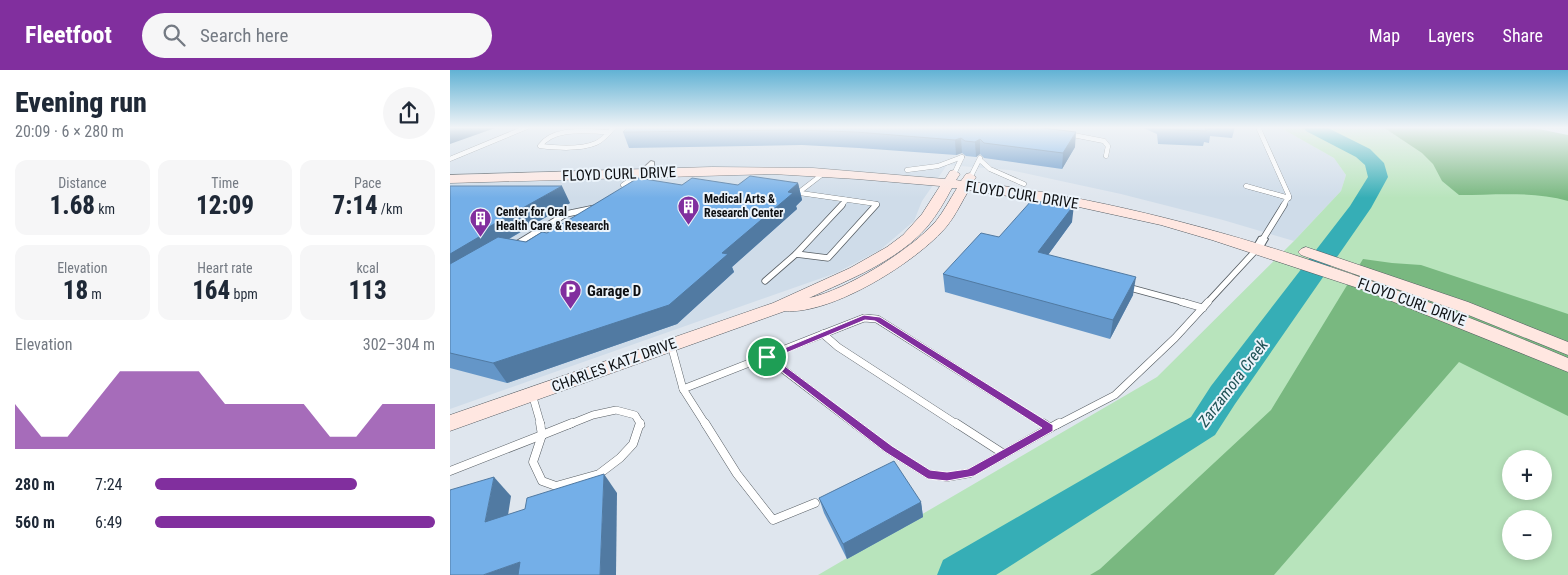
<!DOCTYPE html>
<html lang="en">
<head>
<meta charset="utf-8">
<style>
	body { margin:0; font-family:"Roboto Condensed",sans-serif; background:#f6f6f7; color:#1f2937; height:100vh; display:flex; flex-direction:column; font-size:19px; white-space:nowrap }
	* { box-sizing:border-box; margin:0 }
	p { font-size:16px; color:#747a83 }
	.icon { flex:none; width:28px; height:28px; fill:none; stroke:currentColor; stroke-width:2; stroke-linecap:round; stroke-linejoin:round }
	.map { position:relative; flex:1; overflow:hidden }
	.drawer { display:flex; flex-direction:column; background:#fff; width:450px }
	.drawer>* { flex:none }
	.fabs { position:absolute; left:1052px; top:380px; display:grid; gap:10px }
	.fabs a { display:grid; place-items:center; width:50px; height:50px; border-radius:50%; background:#fff; box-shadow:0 2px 8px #0003; font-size:25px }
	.pin { position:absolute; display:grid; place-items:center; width:42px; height:42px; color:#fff; margin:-21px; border:2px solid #fff; border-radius:50%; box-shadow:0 1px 5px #0007 }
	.round { display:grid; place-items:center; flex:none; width:52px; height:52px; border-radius:26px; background:#f6f6f7 }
	.headline { display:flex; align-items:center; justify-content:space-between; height:85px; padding:0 15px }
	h1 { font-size:28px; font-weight:800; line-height:38px }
	.stats { display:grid; grid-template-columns:repeat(3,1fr); gap:8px; height:85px; padding:5px 15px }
	.stats div { display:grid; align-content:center; border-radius:12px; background:#f6f6f7; text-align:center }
	.stats b { font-size:25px; font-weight:800 }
	.stats small { font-size:14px; font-weight:400 }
	.stats p { font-size:14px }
	.chart { height:140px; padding:10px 15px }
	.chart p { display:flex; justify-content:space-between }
	.chart svg { width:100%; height:90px; margin-top:5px; fill:#812f9e; opacity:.7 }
	ul { padding:0 15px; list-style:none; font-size:16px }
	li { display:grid; grid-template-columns:80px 60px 1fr; align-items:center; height:38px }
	li i { height:12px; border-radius:6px; background:#812f9e }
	header { display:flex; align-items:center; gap:30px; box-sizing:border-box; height:70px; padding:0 25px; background:#812f9e; color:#fff }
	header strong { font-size:24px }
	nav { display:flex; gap:28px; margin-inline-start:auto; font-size:18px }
	.search { width:350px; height:45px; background:#f6f6f7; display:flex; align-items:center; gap:12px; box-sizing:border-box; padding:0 18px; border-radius:28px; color:#747a83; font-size:19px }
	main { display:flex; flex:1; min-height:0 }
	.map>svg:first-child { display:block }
	.built { fill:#cfdce9 }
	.green { fill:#b8e4bc; fill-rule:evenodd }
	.forest { fill:#79b880 }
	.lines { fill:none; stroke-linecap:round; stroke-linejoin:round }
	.river { fill:#36aeb6; fill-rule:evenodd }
	.lane-far3-casing { stroke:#575e64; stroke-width:5 }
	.lane-far2-casing { stroke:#575e64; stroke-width:7 }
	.lane-far1-casing { stroke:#575e64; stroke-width:8 }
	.lane-casing { stroke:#575e64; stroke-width:9 }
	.street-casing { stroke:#575e64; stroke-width:2 }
	.secondary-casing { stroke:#575e64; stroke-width:1 }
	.lane-far3 { stroke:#fff; stroke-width:4.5 }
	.lane-far2 { stroke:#fff; stroke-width:5.5 }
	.lane-far1 { stroke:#fff; stroke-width:7 }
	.lane { stroke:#fff; stroke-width:8 }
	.street { fill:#fff; fill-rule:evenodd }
	.secondary { fill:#ffe7e1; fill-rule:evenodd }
	.wall { fill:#6496c8 }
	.shaded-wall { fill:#517aa2 }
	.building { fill:#74afe8; stroke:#517aa2 }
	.route { fill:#812f9e; stroke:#fff; fill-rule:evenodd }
	.labels { text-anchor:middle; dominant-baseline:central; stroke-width:4; stroke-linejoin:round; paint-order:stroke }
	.far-poi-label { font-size:12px; font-weight:bold; fill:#0e1013; stroke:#ecf4fb; text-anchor:start }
	.street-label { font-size:15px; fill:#0e1013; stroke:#ecf4fb }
	.poi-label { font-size:15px; font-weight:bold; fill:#0e1013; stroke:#ecf4fb; text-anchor:start }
	.water-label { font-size:16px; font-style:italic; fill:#205256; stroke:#ecf4fb }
</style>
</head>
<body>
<header>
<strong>Fleetfoot</strong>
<div class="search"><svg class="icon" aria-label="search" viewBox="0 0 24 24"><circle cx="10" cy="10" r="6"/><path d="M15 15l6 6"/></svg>Search here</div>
<nav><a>Map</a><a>Layers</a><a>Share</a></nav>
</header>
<main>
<section class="drawer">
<div class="headline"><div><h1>Evening run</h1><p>20:09 · 6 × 280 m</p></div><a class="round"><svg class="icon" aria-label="share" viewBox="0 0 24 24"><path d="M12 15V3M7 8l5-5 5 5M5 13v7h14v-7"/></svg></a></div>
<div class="stats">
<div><p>Distance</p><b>1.68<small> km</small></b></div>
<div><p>Time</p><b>12:09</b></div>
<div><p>Pace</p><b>7:14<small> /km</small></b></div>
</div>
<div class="stats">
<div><p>Elevation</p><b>18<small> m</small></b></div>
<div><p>Heart rate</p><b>164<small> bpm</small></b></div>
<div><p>kcal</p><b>113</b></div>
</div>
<div class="chart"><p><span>Elevation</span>302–304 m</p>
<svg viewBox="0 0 160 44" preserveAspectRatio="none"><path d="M0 44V22L10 38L20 38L30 22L40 6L50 6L60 6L70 6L80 22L90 22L100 22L110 22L120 38L130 38L140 22L150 22L160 22V44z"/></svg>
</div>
<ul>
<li><b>280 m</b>7:24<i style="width:72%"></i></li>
<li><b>560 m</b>6:49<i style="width:100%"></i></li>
</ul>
</section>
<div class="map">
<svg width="1118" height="505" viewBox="0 0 1118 505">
	<rect width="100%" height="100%" fill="#dfe6ee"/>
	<path class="built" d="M0,57H829L884,88L896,105L891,121L844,171L773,150L671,124L560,100L497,95L472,131L464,151L430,180L386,203L0,339Z"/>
	<path class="green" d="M829,57H938L1118,82V505H368L707,307L844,171L891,121L896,105L884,88ZM1061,389H1094V421H1061ZM1061,449H1094V481H1061Z"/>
	<g class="forest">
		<path d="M933,57H1079L1118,65V131C1083,121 1045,125 1009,125L992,111L983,94L972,83Z"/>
		<path d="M913,189L942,193L971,195L1118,244V346L1009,292L824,505H640L650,499L821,340Z"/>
	</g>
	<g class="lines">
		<path class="river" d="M853,57H876L920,79L934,93L938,107L921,138L785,334L765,365L546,505H487L493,490L741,347L761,316L900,136L918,107L915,95L906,87L856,61Z"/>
		<defs>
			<g id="lane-far3">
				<path d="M808,57L839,126L833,136"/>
				<path d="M159,62C138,62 104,56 90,76C107,78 130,80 146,73C153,70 159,63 164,57"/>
				<path d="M618,64L654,71L658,76L656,86"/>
				<path d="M0,89L77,57"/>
				<path d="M530,90L540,99L574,114"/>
				<path d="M457,100L488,96L512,87"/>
				<path d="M504,104L512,87"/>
				<path d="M521,106L530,88"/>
				<path d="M796,116L839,128"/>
				<path d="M179,117L173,115L183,108L196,109L193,112"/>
				<path d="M343,122L427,134L425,136"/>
				<path d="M348,123L374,103"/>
				<path d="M391,136L396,130"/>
			</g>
			<g id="lane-far2">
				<path d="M813,169L834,135"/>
				<path d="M65,175L116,144L145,138"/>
				<path d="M346,184L392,135"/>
				<path d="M315,211L346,184L378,188L426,135"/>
				<path d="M677,217L736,233"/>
				<path d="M757,233L807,179"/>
			</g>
			<g id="lane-far1">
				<path d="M732,232L753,238"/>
				<path d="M373,264L388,277L508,355"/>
				<path d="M373,264L414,248L427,249L595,355"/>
				<path d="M221,275L233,319L256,355"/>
				<path d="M317,287L406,355"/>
				<path d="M233,319L373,264"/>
				<path d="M82,324L91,355"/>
				<path d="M118,355L143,345L166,340L185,345L191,355"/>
				<path d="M607,355L665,325L725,268L758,232"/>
			</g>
			<g id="lane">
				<path d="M90,353L92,365"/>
				<path d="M255,353L287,404L323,450L365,433"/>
				<path d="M404,353L438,379L478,404L497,407L520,403L554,384"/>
				<path d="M506,353L554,384L600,358L593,353"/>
				<path d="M600,358L609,353"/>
				<path d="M92,365L83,392L92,411L106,416L149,404L170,388L183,374L190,353"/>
				<path d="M92,365L122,353"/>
				<path d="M0,401L92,365"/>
			</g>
			<g id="street">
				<path d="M201,91L204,92V96L196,105H190V101Z"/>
				<path d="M813,166L818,169L811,181L807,182L803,181L802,179L809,167Z"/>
			</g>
			<g id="secondary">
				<path d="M262,97L363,98L495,109L500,101L504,100L510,104L506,110L511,111L516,104L520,103L526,107L523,112C730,137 927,208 1118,288V302L914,220L762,170L711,155L629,137L519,120C512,131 506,145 497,156C468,191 382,245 335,241L0,361V345L323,233L400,198L437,177L453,165L472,144L490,116L407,109L323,104L0,113V105ZM502,118H507C500,129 494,141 486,151C461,180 396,220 359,228C400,209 446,192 477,157C487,145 495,131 502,118Z"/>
				<path d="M856,177L1018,232L1118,272V285L1006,240L851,185L848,182L851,179Z"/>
			</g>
		</defs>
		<use href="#lane-far3" class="lane-far3-casing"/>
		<use href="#lane-far2" class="lane-far2-casing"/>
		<use href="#lane-far1" class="lane-far1-casing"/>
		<use href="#lane" class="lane-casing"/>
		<use href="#street" class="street-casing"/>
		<use href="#secondary" class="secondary-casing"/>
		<use href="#lane-far3" class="lane-far3"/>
		<use href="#lane-far2" class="lane-far2"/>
		<use href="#lane-far1" class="lane-far1"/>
		<use href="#lane" class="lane"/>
		<use href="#street" class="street"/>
		<use href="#secondary" class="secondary"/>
	</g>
	<g class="wall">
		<path d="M585,57L625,77L612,99L534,88L530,84L526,87L516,86L512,83L506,85L409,78L352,75L179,78L173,62Z"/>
		<path d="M691,57H785L782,68L760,66L759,73L754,72L753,76L708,74L707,64Z"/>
		<path d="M348,113L352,130L346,136L347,139L282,197L284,202L227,254L57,313L0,298V116L120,133L59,169L76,172L97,163L232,115H288Z"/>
		<path d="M594,133L618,134L622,152L598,185L683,225L660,269L495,222L493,204L549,167Z"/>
		<path d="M369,428L471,432L473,447L397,489L374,443Z"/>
	</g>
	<g class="shaded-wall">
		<path d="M0,57H48L0,74Z"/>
		<path d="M626,62L625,77L612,99L613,83Z"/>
		<path d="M511,68L512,83L506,85L505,70Z"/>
		<path d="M530,69V84L526,87L525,72Z"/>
		<path d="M348,113L352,130L346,136L347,139L282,197L284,202L227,254L57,313L43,293L272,183Z"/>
		<path d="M112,116L120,133L43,178L0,210V184L28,163Z"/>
		<path d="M619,128L618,143L624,135L622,152L587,200L588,182L614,133Z"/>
		<path d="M686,207L683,225L660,269L663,250Z"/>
		<path d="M154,404L167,423L166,505H150Z"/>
		<path d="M44,407L61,426L54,471L35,452Z"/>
		<path d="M471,432L473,447L397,489L393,474Z"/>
		<path d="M70,492L82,505H33Z"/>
	</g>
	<g class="building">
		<path d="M178,57H585L626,62L613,83L534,73L530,69L525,72L515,71L511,68L505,70L406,62L348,60L173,62Z"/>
		<path d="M711,57H762V58L755,57L756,61L711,59Z"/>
		<path d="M300,106L348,113L338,122L343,123L272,183L278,184L219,235L43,293L0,283V194L48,167L76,172L92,162L97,163L188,108L232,115L242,108L288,115Z"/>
		<path d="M0,116H112L28,163L34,164L0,184Z"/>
		<path d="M601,124L619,128L614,133L624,135L588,182L686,207L663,250L493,204L531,163L549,167L582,130L594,133Z"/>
		<path d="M444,391L471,432L393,474L369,428Z"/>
		<path d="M154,404L150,505H68L70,492L33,505H0V420L44,407L35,452L75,439L77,428Z"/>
	</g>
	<linearGradient id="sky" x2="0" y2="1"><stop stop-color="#61b2d4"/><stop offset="0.45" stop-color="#f1f4f7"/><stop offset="1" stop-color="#f1f4f7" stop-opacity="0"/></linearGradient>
	<rect width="1118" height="128" fill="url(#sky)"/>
	<path class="route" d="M414,245L430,247L603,355V361L524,406L497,411L478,409L435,382L313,287ZM415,250L425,251L592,358L518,399L497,402L480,400L442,376L324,288Z"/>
	<defs>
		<symbol id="building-pin" viewBox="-11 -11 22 30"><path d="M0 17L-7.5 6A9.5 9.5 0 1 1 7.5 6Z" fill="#812f9e" stroke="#ecf4fb"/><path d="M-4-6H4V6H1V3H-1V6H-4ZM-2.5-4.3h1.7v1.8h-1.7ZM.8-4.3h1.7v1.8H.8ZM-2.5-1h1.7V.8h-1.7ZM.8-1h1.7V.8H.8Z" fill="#fff"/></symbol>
		<symbol id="parking-pin" viewBox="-11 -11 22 30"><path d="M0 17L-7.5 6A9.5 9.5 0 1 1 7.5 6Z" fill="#812f9e" stroke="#ecf4fb"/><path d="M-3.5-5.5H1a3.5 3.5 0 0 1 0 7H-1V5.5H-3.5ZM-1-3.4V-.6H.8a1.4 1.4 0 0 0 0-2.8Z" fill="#fff"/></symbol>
	</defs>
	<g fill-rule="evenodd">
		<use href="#building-pin" x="226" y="124" width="25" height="34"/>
		<use href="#building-pin" x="18" y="136" width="25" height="34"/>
		<use href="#parking-pin" x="108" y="208" width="25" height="34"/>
	</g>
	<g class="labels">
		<g class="far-poi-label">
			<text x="254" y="129">Medical Arts &amp;<tspan x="254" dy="14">Research Center</tspan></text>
			<text x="46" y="142">Center for Oral<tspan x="46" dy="14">Health Care &amp; Research</tspan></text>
		</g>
		<g class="street-label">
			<text transform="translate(169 104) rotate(-2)">FLOYD CURL DRIVE</text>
			<text transform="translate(572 125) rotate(9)">FLOYD CURL DRIVE</text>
			<text transform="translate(962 232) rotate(20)">FLOYD CURL DRIVE</text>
			<text transform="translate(164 295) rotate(-20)">CHARLES KATZ DRIVE</text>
		</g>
		<g class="poi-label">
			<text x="137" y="221">Garage D</text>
		</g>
		<g class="water-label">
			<text transform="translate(783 313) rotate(-53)">Zarzamora Creek</text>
		</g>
	</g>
</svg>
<div class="fabs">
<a>+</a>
<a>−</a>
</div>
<div class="pin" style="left:317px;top:287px;background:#1e9e55"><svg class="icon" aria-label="arrive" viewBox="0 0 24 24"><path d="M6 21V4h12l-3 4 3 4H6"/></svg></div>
</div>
</main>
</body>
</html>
